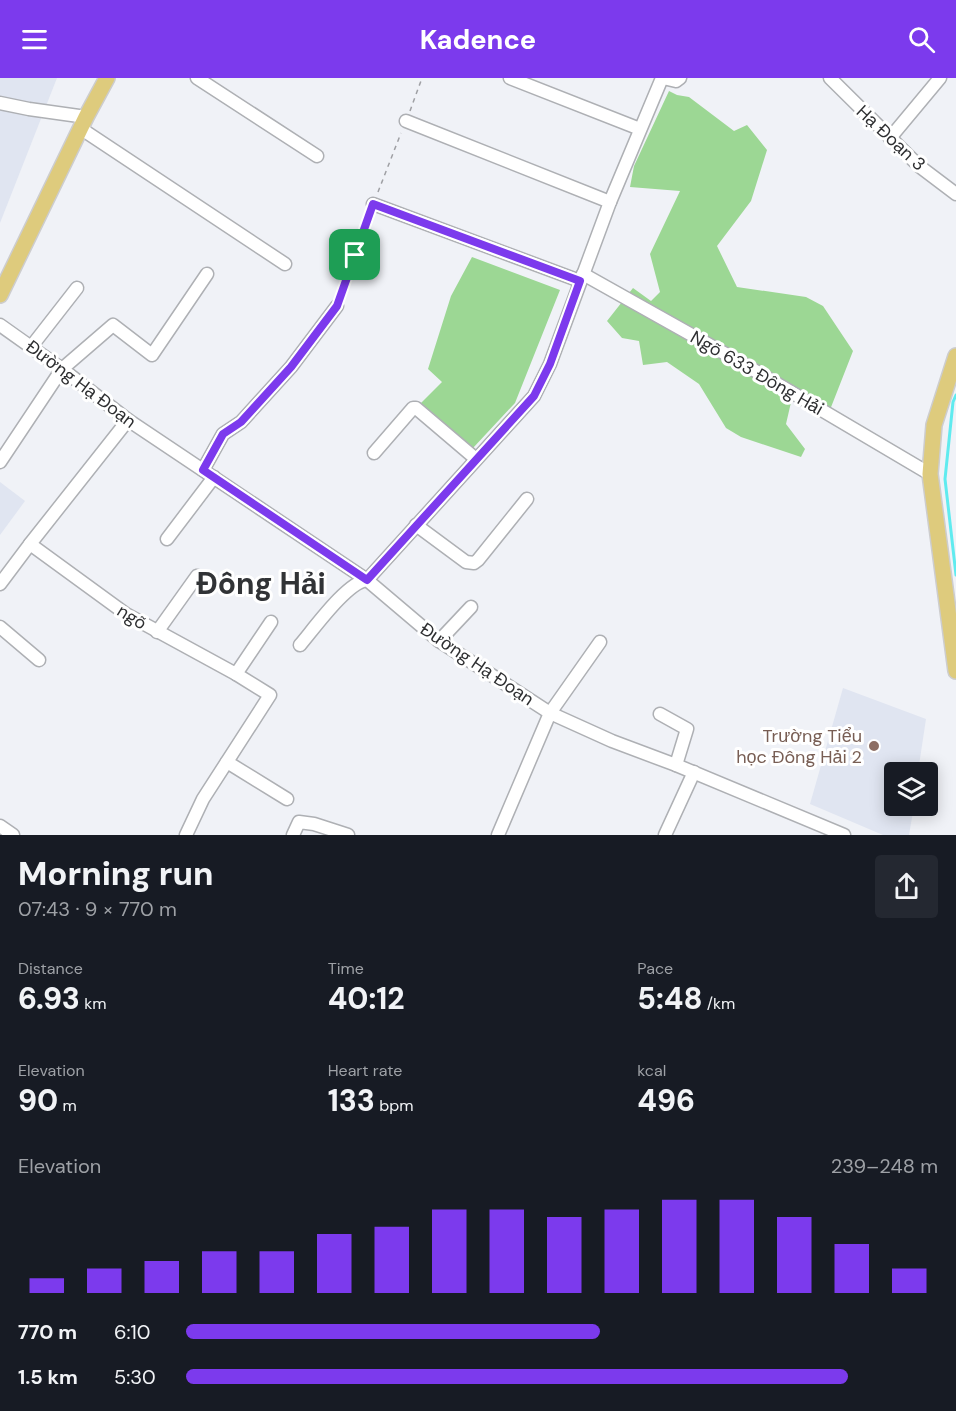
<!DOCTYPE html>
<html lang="en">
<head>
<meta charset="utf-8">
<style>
	body { margin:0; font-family:"DM Sans",sans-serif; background:#242831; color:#f1f3f6; height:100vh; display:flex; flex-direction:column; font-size:22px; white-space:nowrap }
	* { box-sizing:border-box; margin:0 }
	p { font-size:20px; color:#9ea1a6 }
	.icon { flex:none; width:33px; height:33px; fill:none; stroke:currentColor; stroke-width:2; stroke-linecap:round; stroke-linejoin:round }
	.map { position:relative; height:757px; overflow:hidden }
	.details { display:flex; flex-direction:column; background:#171b24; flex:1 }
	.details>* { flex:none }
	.controls { position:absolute; left:884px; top:684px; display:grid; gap:12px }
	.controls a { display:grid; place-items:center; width:54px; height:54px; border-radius:6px; background:#171b24; box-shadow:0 3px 15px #0003; font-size:30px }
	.pin { position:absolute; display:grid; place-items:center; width:51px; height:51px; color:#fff; margin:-26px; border-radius:12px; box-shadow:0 3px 9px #0006 }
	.round { display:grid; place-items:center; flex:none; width:63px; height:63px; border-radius:6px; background:#242831 }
	.summary { display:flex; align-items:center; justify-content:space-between; height:102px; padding:0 18px }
	h1 { font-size:33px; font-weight:800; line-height:45px }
	.metrics { display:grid; grid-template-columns:repeat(3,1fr); gap:9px; height:102px; padding:6px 18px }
	.metrics div { display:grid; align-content:center }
	.metrics b { font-size:30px; font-weight:800 }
	.metrics small { font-size:16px; font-weight:400 }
	.metrics p { font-size:16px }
	.chart { height:168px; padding:12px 18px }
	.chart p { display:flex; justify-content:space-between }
	.chart svg { width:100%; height:108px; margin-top:6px; stroke:#7c3aed; stroke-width:6 }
	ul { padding:0 18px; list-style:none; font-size:20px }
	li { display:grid; grid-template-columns:96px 72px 1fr; align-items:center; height:45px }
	li i { height:15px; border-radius:8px; background:#7c3aed }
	header { display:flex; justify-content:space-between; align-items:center; height:78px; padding:0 18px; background:#7c3aed; color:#fff; font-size:27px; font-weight:800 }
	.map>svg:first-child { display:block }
	.built { fill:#e0e5f1 }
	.green { fill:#9cd794 }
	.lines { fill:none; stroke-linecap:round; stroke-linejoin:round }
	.stream { stroke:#60ebef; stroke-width:3 }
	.minor-casing { stroke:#aeb0b4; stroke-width:15 }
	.major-casing { stroke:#cdcdce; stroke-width:18 }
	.path { stroke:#9fa0a4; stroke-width:1.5; stroke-dasharray:4.5 4.5; stroke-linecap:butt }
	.minor { stroke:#fff; stroke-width:12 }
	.major { stroke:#decb7d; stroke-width:15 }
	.route-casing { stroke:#fff; stroke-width:12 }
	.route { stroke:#7c3aed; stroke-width:8 }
	.education-dot { fill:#8d6e63; stroke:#fff; stroke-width:2 }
	.labels { text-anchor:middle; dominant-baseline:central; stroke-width:6; stroke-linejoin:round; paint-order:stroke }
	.street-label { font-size:18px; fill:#2e2f31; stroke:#fff }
	.education-label { font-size:18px; fill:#785e54; stroke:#fff; text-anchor:end }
	.town-label { font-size:30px; font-weight:bold; fill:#313336; stroke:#fff }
</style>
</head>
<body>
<header><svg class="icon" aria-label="menu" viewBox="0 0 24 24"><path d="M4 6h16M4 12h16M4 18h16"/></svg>Kadence<svg class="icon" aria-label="search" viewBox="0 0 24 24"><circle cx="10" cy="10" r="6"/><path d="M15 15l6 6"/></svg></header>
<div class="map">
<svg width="956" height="757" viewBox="0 0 956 757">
	<rect width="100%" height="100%" fill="#f0f2f7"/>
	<g class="built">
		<path d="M0,0H57L0,145Z"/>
		<path d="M0,404L25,423L0,457Z"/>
		<path d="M843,610L926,641L918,694H894V728H914L909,757H883L810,726Z"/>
	</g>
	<g class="green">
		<path d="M669,13L677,17L689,19L734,53L747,47L767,72L751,123L717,168L737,209L806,219L823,228L853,273L826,342L792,320L786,346L805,371L801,379L741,359L726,350L699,306L667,284L643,287L639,263L622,260L607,243L633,210L651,223L660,214L650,176L680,113L630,109L634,88Z"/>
		<path d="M472,179L560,212L515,325L473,370L421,325L442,304L428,291L451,218Z"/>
	</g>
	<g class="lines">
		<path class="stream" d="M956,317L953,324L945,401L956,497"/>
		<defs>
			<g id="minor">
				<path d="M197,0L317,78"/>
				<path d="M510,0L640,51"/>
				<path d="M663,0L676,3L680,0"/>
				<path d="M830,0L919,88L956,116"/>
				<path d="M0,25L29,31L86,39"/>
				<path d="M406,43L610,124"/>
				<path d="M80,50L285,186"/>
				<path d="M890,60L940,0"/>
				<path d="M373,126L580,203"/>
				<path d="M583,196L747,288L930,396"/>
				<path d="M0,247L62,291L128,342L367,502L439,563L550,635L612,663L676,687L844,757"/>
				<path d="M31,269L77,210"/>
				<path d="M128,342L30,466L126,536L236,596L270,617L203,721L186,757"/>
				<path d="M374,375L413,330H416L476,381"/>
				<path d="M0,384L62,291L113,247L152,277L207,196"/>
				<path d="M203,392L223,356L241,344L291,289L337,228"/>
				<path d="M416,447L466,484L474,485L478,482L527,421"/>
				<path d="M167,461L214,399"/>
				<path d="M0,506L30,466"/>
				<path d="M0,549L39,582"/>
				<path d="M157,554L197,498"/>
				<path d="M439,563L471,529"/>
				<path d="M300,567C313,552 347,504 367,502L534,318L550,286L610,124L662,0"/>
				<path d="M236,596L271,544"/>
				<path d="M660,636L687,651L676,687"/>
				<path d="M227,684L287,721"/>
				<path d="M0,748L13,757"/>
				<path d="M293,757L299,744L314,746L348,757"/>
				<path d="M498,757L550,635L600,564"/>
				<path d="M665,757L694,694"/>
			</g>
			<g id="major">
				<path d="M0,217L86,39L107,0"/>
				<path d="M956,278L934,347L930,396L956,593"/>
			</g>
		</defs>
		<use href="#minor" class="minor-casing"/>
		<use href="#major" class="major-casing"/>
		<g class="path">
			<path d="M410,33L422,0"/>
			<path d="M378,114L401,55"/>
			<path d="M340,219L370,136"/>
		</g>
		<use href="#minor" class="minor"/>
		<use href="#major" class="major"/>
	</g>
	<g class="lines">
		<defs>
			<path id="route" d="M373,126L580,203L550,286L534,318L367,502L203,392L223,356L241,344L291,289L337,228Z"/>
		</defs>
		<use href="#route" class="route-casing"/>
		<use href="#route" class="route"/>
	</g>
	<circle class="education-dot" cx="874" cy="668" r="6"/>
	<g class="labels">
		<g class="street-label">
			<text transform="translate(891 60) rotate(43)">Hạ Đoạn 3</text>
			<text transform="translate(757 295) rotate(30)">Ngõ 633 Đông Hải</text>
			<text transform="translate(81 306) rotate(37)">Đường Hạ Đoạn</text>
			<text transform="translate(132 539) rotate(32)">ngõ</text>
			<text transform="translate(477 586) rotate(34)">Đường Hạ Đoạn</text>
		</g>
		<g class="education-label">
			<text x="862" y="658">Trường Tiểu<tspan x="862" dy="21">học Đông Hải 2</tspan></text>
		</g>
		<g class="town-label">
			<text x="261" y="505">Đông Hải</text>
		</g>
	</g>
</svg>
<div class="controls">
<a><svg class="icon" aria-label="layers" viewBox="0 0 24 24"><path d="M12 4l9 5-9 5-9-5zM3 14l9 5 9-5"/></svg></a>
</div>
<div class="pin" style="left:355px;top:177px;background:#1e9e55"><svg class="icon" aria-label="arrive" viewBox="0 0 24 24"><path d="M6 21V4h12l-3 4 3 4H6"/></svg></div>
</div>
<section class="details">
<div class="summary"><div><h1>Morning run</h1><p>07:43 · 9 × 770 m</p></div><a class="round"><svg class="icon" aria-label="share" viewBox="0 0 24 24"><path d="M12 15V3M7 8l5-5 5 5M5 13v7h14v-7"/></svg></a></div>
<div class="metrics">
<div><p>Distance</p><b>6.93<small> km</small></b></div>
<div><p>Time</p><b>40:12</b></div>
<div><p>Pace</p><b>5:48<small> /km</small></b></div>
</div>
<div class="metrics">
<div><p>Elevation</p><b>90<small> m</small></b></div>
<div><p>Heart rate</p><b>133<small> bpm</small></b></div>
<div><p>kcal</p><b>496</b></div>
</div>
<div class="chart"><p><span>Elevation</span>239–248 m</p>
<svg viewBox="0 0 160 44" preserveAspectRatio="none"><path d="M5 44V38M15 44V34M25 44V31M35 44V27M45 44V27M55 44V20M65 44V17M75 44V10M85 44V10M95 44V13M105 44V10M115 44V6M125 44V6M135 44V13M145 44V24M155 44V34"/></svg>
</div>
<ul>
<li><b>770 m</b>6:10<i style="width:55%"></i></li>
<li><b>1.5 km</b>5:30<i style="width:88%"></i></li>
</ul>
</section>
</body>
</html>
